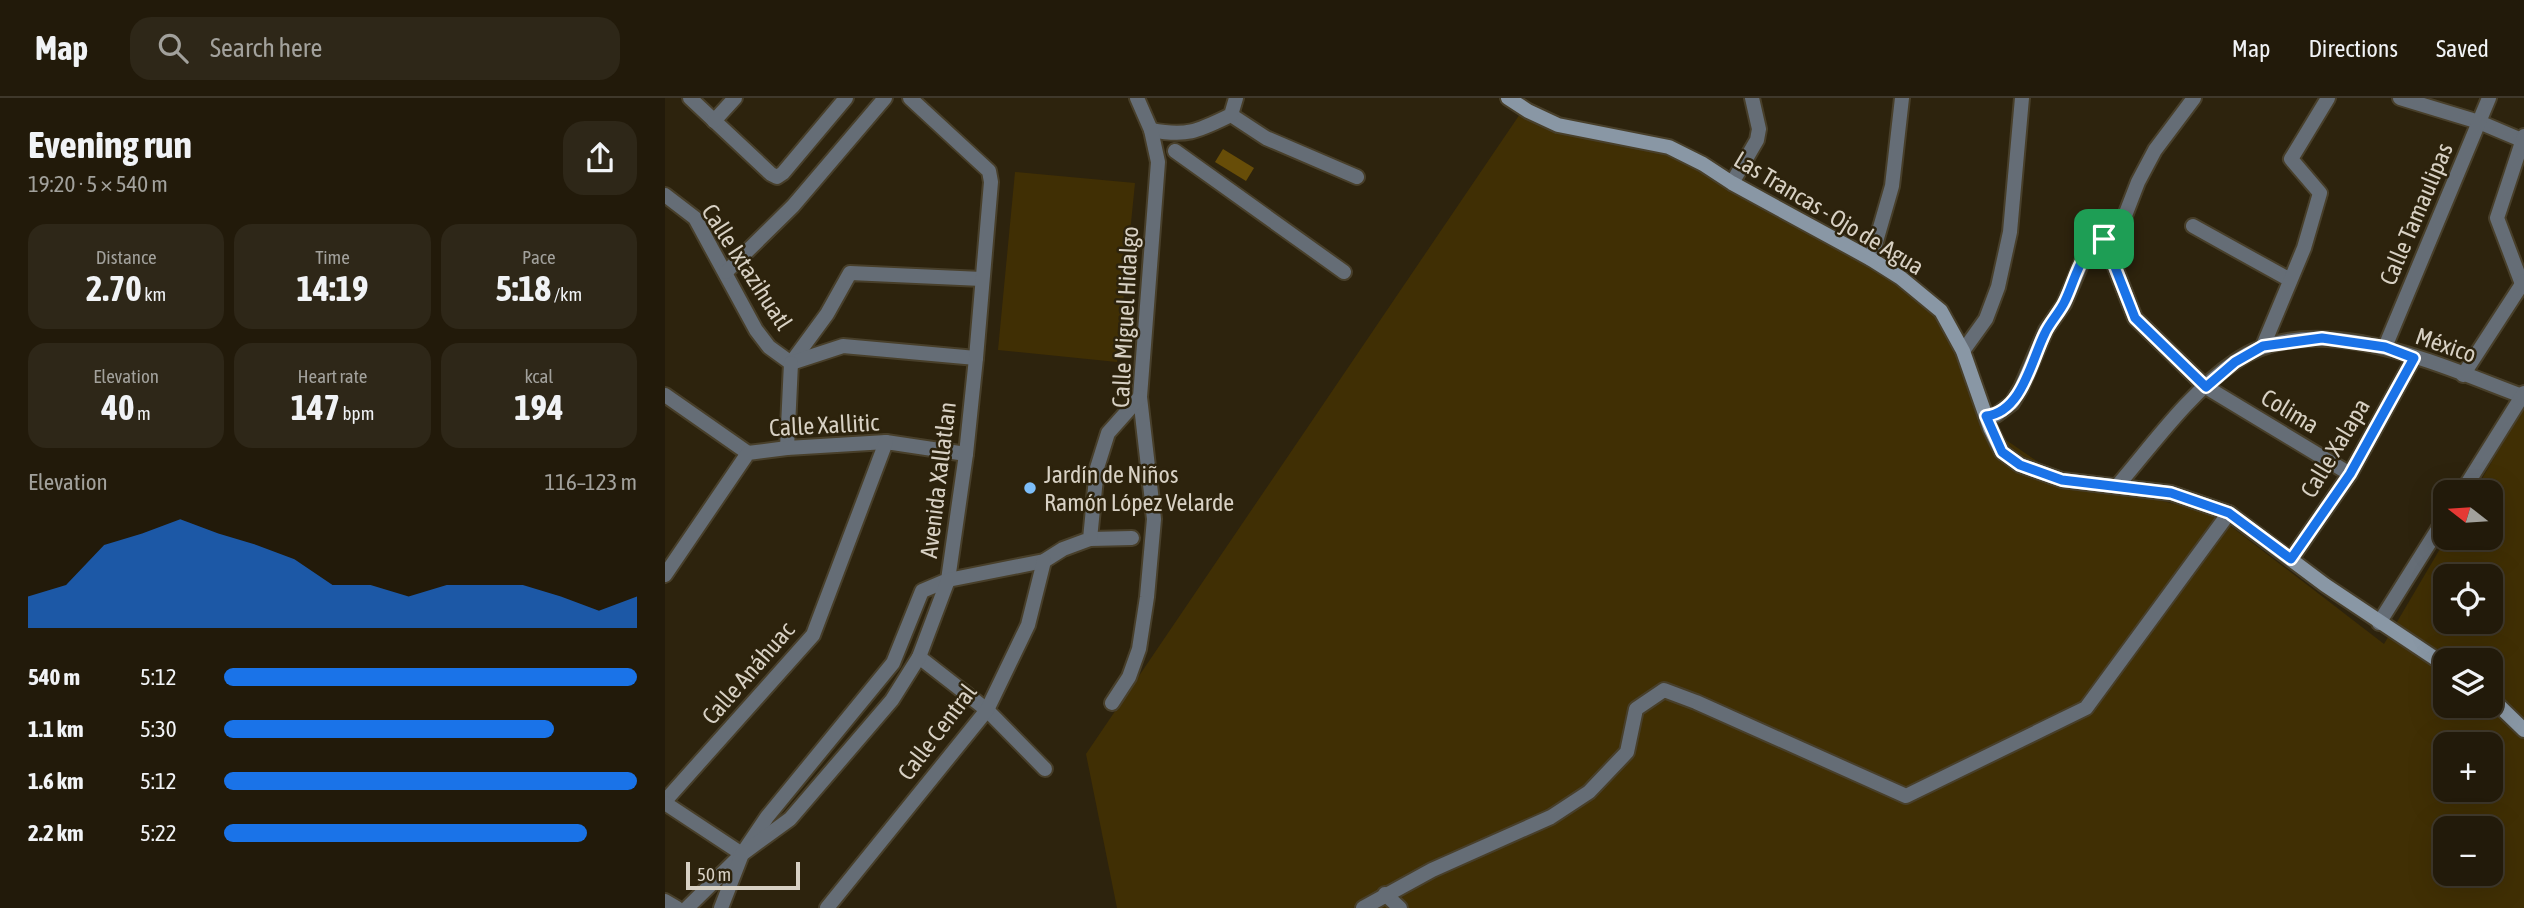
<!DOCTYPE html>
<html lang="en">
<head>
<meta charset="utf-8">
<style>
	body { margin:0; font-family:"Asap Condensed",sans-serif; background:#2e2718; color:#f1f3f6; height:100vh; display:flex; flex-direction:column; font-size:26px; white-space:nowrap }
	* { box-sizing:border-box; margin:0 }
	p { font-size:23px; color:#a2a19c }
	.icon { flex:none; width:38px; height:38px; fill:none; stroke:currentColor; stroke-width:2; stroke-linecap:round; stroke-linejoin:round }
	.map { position:relative; flex:1; overflow:hidden }
	.drawer { display:flex; flex-direction:column; background:#221a0a; width:665px }
	.drawer>* { flex:none }
	.needle { width:46px; rotate:287deg }
	.tools { position:absolute; left:1768px; top:382px; display:grid; gap:14px }
	.tools a { display:grid; place-items:center; width:70px; height:70px; border-radius:14px; background:#221a0a; box-shadow:0 7px 28px #0002,0 0 0 2px #3f382b; font-size:35px }
	.scale { position:absolute; left:21px; bottom:18px; width:114px; box-sizing:border-box; padding-left:7px; border:4px solid #d8d1c4; border-top:0; font-size:19px; line-height:24px; white-space:nowrap; color:#d8d1c4; -webkit-text-stroke:5px #2d230d; paint-order:stroke }
	.pin { position:absolute; display:grid; place-items:center; width:60px; height:60px; color:#fff; margin:-30px; border-radius:14px; box-shadow:0 4px 10px #0006 }
	.round { display:grid; place-items:center; flex:none; width:74px; height:74px; border-radius:21px; background:#2e2718 }
	.summary { display:flex; align-items:center; justify-content:space-between; height:119px; padding:0 28px }
	h1 { font-size:38px; font-weight:700; line-height:52px }
	.figures { display:grid; grid-template-columns:repeat(3,1fr); gap:10px; height:119px; padding:7px 28px }
	.figures div { display:grid; align-content:center; border-radius:18px; background:#2e2718; text-align:center }
	.figures b { font-size:35px; font-weight:700 }
	.figures small { font-size:19px; font-weight:400 }
	.figures p { font-size:19px }
	.chart { height:196px; padding:14px 28px }
	.chart p { display:flex; justify-content:space-between }
	.chart svg { width:100%; height:126px; margin-top:7px; fill:#1a73e8; opacity:.7 }
	ul { padding:0 28px; list-style:none; font-size:23px }
	li { display:grid; grid-template-columns:112px 84px 1fr; align-items:center; height:52px }
	li i { height:18px; border-radius:9px; background:#1a73e8 }
	header { display:flex; align-items:center; gap:42px; box-sizing:border-box; height:98px; padding:0 35px; background:#221a0a; border-bottom:2px solid #3f382b }
	header strong { font-size:33px }
	nav { display:flex; gap:38px; margin-inline-start:auto; font-size:24px }
	.search { width:490px; height:63px; background:#2e2718; display:flex; align-items:center; gap:18px; box-sizing:border-box; padding:0 24px; border-radius:21px; color:#a2a19c; font-size:26px }
	main { display:flex; flex:1; min-height:0 }
	.map>svg:first-child { display:block }
	.green { fill:#402f04; fill-rule:evenodd }
	.building { fill:#674d08 }
	.lines { fill:none; stroke-linecap:round; stroke-linejoin:round }
	.street-casing { stroke:#483f2a; stroke-width:18 }
	.secondary-casing { stroke:#483f2a; stroke-width:18 }
	.street { stroke:#656d76; stroke-width:14 }
	.secondary { stroke:#8997a5; stroke-width:14 }
	.route-casing { stroke:#fff; stroke-width:14 }
	.route { stroke:#1a73e8; stroke-width:9 }
	.poi-dot { fill:#7dbef9; stroke:#2d230d; stroke-width:2.5 }
	.labels { text-anchor:middle; dominant-baseline:central; stroke-width:5; stroke-linejoin:round; paint-order:stroke }
	.street-label { font-size:24px; fill:#d8d1c4; stroke:#2d230d }
	.poi-label { font-size:24px; fill:#d8d1c4; stroke:#2d230d; text-anchor:start }
</style>
</head>
<body>
<header>
<strong>Map</strong>
<div class="search"><svg class="icon" aria-label="search" viewBox="0 0 24 24"><circle cx="10" cy="10" r="6"/><path d="M15 15l6 6"/></svg>Search here</div>
<nav><a>Map</a><a>Directions</a><a>Saved</a></nav>
</header>
<main>
<section class="drawer">
<div class="summary"><div><h1>Evening run</h1><p>19:20 · 5 × 540 m</p></div><a class="round"><svg class="icon" aria-label="share" viewBox="0 0 24 24"><path d="M12 15V3M7 8l5-5 5 5M5 13v7h14v-7"/></svg></a></div>
<div class="figures">
<div><p>Distance</p><b>2.70<small> km</small></b></div>
<div><p>Time</p><b>14:19</b></div>
<div><p>Pace</p><b>5:18<small> /km</small></b></div>
</div>
<div class="figures">
<div><p>Elevation</p><b>40<small> m</small></b></div>
<div><p>Heart rate</p><b>147<small> bpm</small></b></div>
<div><p>kcal</p><b>194</b></div>
</div>
<div class="chart"><p><span>Elevation</span>116–123 m</p>
<svg viewBox="0 0 160 44" preserveAspectRatio="none"><path d="M0 44V33L10 29L20 15L30 11L40 6L50 11L60 15L70 20L80 29L90 29L100 33L110 29L120 29L130 29L140 33L150 38L160 33V44z"/></svg>
</div>
<ul>
<li><b>540 m</b>5:12<i style="width:100%"></i></li>
<li><b>1.1 km</b>5:30<i style="width:80%"></i></li>
<li><b>1.6 km</b>5:12<i style="width:100%"></i></li>
<li><b>2.2 km</b>5:22<i style="width:88%"></i></li>
</ul>
</section>
<div class="map">
<svg width="1859" height="810" viewBox="0 0 1859 810">
	<rect width="100%" height="100%" fill="#2d230d"/>
	<g class="green">
		<path d="M855,16L1021,51L1270,208L1328,333L1392,377L1550,416L1719,546L1782,439H1825V394H1809L1859,309V810H452L421,656ZM1780,478H1825V523H1780ZM1780,562H1825V607H1780ZM1780,646H1825V691H1780ZM1780,730H1825V775H1780Z"/>
		<path d="M350,74L470,85L452,264L333,252Z"/>
	</g>
	<path class="building" d="M558,51L589,70L581,83L550,64Z"/>
	<g class="lines">
		<defs>
			<g id="street">
				<path d="M25,0L106,76L112,79L118,75L181,0"/>
				<path d="M1735,0L1814,24L1859,43"/>
				<path d="M566,17L601,40L692,79"/>
				<path d="M49,23L70,0"/>
				<path d="M486,32C523,39 533,33 566,17L571,0"/>
				<path d="M510,53L679,174"/>
				<path d="M1067,85L1092,42L1094,31L1087,0"/>
				<path d="M0,97L30,120L91,232L104,249L126,265"/>
				<path d="M1528,128L1625,182"/>
				<path d="M1439,141L1470,220L1541,289L1685,376"/>
				<path d="M1206,161L1227,88L1237,0"/>
				<path d="M61,174L128,108L220,0"/>
				<path d="M1857,186L1832,120L1859,38"/>
				<path d="M1598,248L1639,150L1655,95L1626,61L1663,0"/>
				<path d="M1720,249L1824,0"/>
				<path d="M1298,253L1321,221L1333,189L1345,134L1357,0"/>
				<path d="M126,265L162,216L185,175L317,181"/>
				<path d="M126,265L178,248L311,260"/>
				<path d="M1798,277L1859,183"/>
				<path d="M0,297L83,355"/>
				<path d="M1321,318L1331,317L1347,305L1356,290L1381,232L1399,206L1420,157L1429,145L1439,141L1452,129L1461,115L1473,84L1490,52L1529,0"/>
				<path d="M122,350L126,265"/>
				<path d="M1453,387C1489,345 1524,295 1571,263C1651,208 1776,268 1857,298"/>
				<path d="M1797,394L1859,295"/>
				<path d="M425,441L467,440"/>
				<path d="M1626,461L1685,376L1749,260"/>
				<path d="M0,477L83,355L122,350L221,344L301,356"/>
				<path d="M1714,525L1780,420"/>
				<path d="M254,559L322,612L380,671"/>
				<path d="M447,605L464,579L474,551L482,499L489,421L475,299L493,64L486,32L472,0"/>
				<path d="M0,703L148,537L221,344"/>
				<path d="M0,705L77,756"/>
				<path d="M720,796L735,810"/>
				<path d="M0,803L12,810"/>
				<path d="M22,810L77,756L102,719L228,565L257,493L283,482L301,356L311,260L326,84L324,73L245,0"/>
				<path d="M56,810L77,756L125,721L227,602L254,559L283,482L379,463L398,451L425,441L432,370L443,335L475,299"/>
				<path d="M162,810L322,612L363,527L379,463"/>
				<path d="M698,810L767,772L886,719L924,694L962,654L971,611L999,592L1031,604L1241,698L1421,610L1564,415"/>
			</g>
			<g id="secondary">
				<path d="M843,0L863,13L893,27L1004,49L1038,66L1067,85L1206,161L1236,180L1276,213L1298,253L1325,330L1337,354L1355,367L1397,382L1506,395L1564,415L1660,487L1780,567"/>
				<path d="M1825,599L1859,632"/>
			</g>
		</defs>
		<use href="#street" class="street-casing"/>
		<use href="#secondary" class="secondary-casing"/>
		<use href="#street" class="street"/>
		<use href="#secondary" class="secondary"/>
	</g>
	<g class="lines">
		<defs>
			<path id="route" d="M1439,141L1470,220L1541,289L1570,264L1598,248L1657,240L1720,249L1749,260L1685,376L1626,461L1564,415L1506,395L1397,382L1355,367L1337,354L1321,318C1357,314 1366,263 1380,235C1385,224 1395,214 1400,203C1410,183 1416,149 1439,141Z"/>
		</defs>
		<use href="#route" class="route-casing"/>
		<use href="#route" class="route"/>
	</g>
	<circle class="poi-dot" cx="365" cy="390" r="7"/>
	<g class="labels">
		<g class="street-label">
			<text transform="translate(1164 115) rotate(31)">Las Trancas - Ojo de Agua</text>
			<text transform="translate(1751 116) rotate(-67)">Calle Tamaulipas</text>
			<text transform="translate(82 169) rotate(57)">Calle Ixtazihuatl</text>
			<text transform="translate(460 219) rotate(-87)">Calle Miguel Hidalgo</text>
			<text transform="translate(1781 247) rotate(19)">México</text>
			<text transform="translate(1625 313) rotate(31)">Colima</text>
			<text transform="translate(159 327) rotate(-3)">Calle Xallitic</text>
			<text transform="translate(1670 350) rotate(-59)">Calle Xalapa</text>
			<text transform="translate(273 382) rotate(-83)">Avenida Xallatlan</text>
			<text transform="translate(83 575) rotate(-49)">Calle Anáhuac</text>
			<text transform="translate(272 634) rotate(-53)">Calle Central</text>
		</g>
		<g class="poi-label">
			<text x="379" y="376">Jardín de Niños<tspan x="379" dy="28">Ramón López Velarde</tspan></text>
		</g>
	</g>
</svg>
<div class="tools">
<a><svg class="needle" viewBox="-14 -14 28 28"><path d="M0-13l5 13h-10z" fill="#e53935"/><path d="M0 13l5-13h-10z" fill="#a2a19c"/></svg></a>
<a><svg class="icon" aria-label="locate" viewBox="0 0 24 24"><circle cx="12" cy="12" r="6"/><path d="M12 2v4M12 18v4M2 12h4M18 12h4"/></svg></a>
<a><svg class="icon" aria-label="layers" viewBox="0 0 24 24"><path d="M12 4l9 5-9 5-9-5zM3 14l9 5 9-5"/></svg></a>
<a>+</a>
<a>−</a>
</div>
<div class="scale">50 m</div>
<div class="pin" style="left:1439px;top:141px;background:#1e9e55"><svg class="icon" aria-label="arrive" viewBox="0 0 24 24"><path d="M6 21V4h12l-3 4 3 4H6"/></svg></div>
</div>
</main>
</body>
</html>
